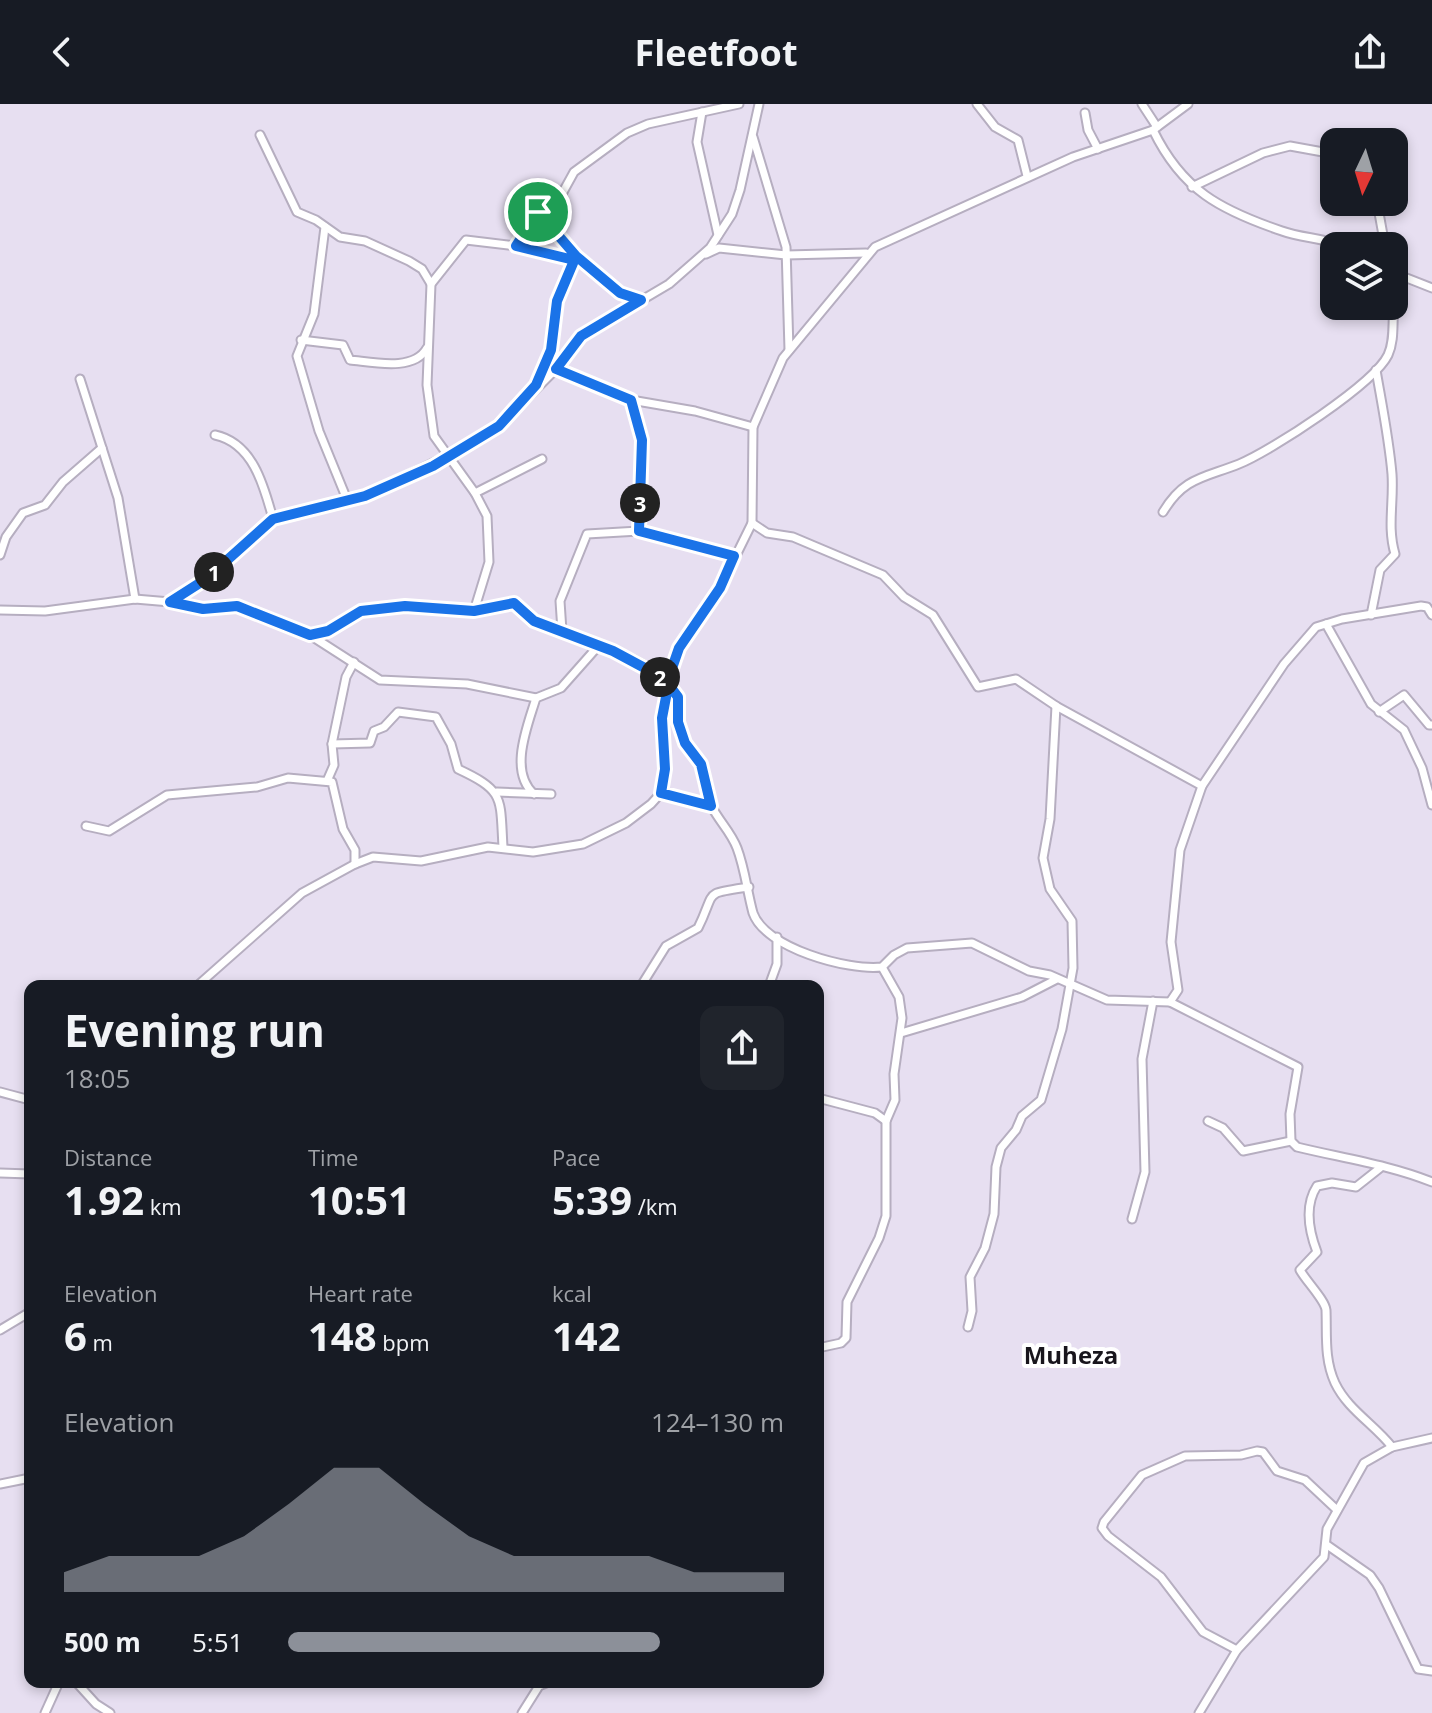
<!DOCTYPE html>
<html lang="en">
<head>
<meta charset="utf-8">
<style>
	body { margin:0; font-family:"Open Sans",sans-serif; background:#20242c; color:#f1f3f6; height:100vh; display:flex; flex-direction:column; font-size:30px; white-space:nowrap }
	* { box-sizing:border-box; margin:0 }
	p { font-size:26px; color:#9ea1a6 }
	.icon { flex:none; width:44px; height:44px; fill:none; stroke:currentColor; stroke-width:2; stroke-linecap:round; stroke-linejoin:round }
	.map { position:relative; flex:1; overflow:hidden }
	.details { position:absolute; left:24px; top:876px; width:800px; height:708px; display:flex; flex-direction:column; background:#171b24; border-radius:16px; box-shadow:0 4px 12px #0003 }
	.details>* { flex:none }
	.needle { width:52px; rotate:184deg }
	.controls { position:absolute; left:1320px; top:24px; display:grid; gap:16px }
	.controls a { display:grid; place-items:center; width:88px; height:88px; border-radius:16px; background:#171b24; box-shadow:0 4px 12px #0003; font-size:40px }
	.pin { position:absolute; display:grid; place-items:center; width:68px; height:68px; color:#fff; margin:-34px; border:4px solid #fff; border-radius:50%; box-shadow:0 2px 8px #0007 }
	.km { position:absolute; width:40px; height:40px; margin:-20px; border-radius:50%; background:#222; color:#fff; font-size:22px; line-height:40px; text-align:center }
	.round { display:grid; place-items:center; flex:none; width:84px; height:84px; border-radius:16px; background:#20242c }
	.summary { display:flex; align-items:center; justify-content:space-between; height:136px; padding:0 40px }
	h1 { font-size:44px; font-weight:700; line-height:60px }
	.figures { display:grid; grid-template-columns:repeat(3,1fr); gap:12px; height:136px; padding:8px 40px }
	.figures div { display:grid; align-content:center }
	.figures b { font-size:40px; font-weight:700 }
	.figures small { font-size:22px; font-weight:400 }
	.figures p { font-size:22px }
	.chart { height:224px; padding:16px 40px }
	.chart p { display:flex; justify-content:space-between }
	.chart svg { width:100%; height:144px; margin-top:8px; fill:#8c9099; opacity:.7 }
	ul { padding:0 40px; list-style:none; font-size:26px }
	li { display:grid; grid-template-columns:128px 96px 1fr; align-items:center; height:60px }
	li i { height:20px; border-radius:10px; background:#8c9099 }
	header { display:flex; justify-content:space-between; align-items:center; height:104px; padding:0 40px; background:#171b24; font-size:36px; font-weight:700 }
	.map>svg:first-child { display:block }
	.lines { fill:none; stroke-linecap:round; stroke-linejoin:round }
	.minor-casing { stroke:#b6aec0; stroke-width:11 }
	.minor { stroke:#fff; stroke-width:7 }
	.route-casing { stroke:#fff; stroke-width:16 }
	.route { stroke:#1a73e8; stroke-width:10 }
	.labels { text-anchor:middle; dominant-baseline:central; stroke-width:8; stroke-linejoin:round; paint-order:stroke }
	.quarter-label { font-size:24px; font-weight:bold; fill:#18151c; stroke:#fff }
</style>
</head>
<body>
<header><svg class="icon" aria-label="back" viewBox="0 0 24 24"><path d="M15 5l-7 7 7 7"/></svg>Fleetfoot<svg class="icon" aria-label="share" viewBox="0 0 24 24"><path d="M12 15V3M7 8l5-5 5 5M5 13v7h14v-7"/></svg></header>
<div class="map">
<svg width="1432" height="1609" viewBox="0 0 1432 1609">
	<rect width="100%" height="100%" fill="#e7dff1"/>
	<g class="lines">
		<defs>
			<g id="minor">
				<path d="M977,0L995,23L1018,36L1027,72"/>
				<path d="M1142,0L1157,23"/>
				<path d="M702,8L697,38L718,131"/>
				<path d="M1085,9L1088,26L1098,45"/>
				<path d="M1153,26C1182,86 1220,106 1282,127C1301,134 1324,134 1343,142"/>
				<path d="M260,31L297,108L316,116L340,133L365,137L409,157L422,165L431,180"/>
				<path d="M753,33L786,143L789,246"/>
				<path d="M1192,83L1263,49L1290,42L1334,50"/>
				<path d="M1377,98L1383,131L1379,142"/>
				<path d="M538,108C556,138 607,187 641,196"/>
				<path d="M325,123L314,210L297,252L319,327L348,398"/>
				<path d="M516,142L538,108L563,88L574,68L627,29L648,20L739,0"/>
				<path d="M706,150L719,144L786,151L866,149"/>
				<path d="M1394,169L1432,184"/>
				<path d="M1394,199V169"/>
				<path d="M301,236L343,241L350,256C372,258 414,268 427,244"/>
				<path d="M556,265L631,296L695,307L753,323"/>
				<path d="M80,275L118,394L135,495"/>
				<path d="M537,279L551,246L557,197L575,154"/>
				<path d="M631,296L642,336L639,427"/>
				<path d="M215,331C253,339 264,382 273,415"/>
				<path d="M475,389L542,355"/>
				<path d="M1163,408C1184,373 1204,374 1239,360C1271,347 1374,280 1388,251C1395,236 1392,218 1394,202"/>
				<path d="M752,419L767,429L793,433L883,471L904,493L933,511L978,583L1016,575L1056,602L1202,682"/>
				<path d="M0,451L6,433L23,409L45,401L63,378L102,344"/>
				<path d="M170,498L203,505L237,502L310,531L328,527L361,507L405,502L474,507L514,499C556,542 631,536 672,584C683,597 677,620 684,636C688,646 697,652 701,661C706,674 705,690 712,703C719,717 731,728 737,744C745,765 747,787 753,809C765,844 848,867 882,863L894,851L907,844L972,839L1029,867L1050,871L1107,896L1170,898L1298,963L1290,1010L1291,1037L1297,1043C1342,1054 1390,1061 1432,1078"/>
				<path d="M0,506L45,507L135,495L170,498L206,475L273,415L365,392L478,337L499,322L556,265L581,232L669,180L710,144L732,110L740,86L759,0"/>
				<path d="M474,507L489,458L487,412L475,389L434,332L427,281L431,180L466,136L516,142L574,156"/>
				<path d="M1371,511L1380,466L1395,450C1387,423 1394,398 1392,370C1389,335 1382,301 1376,266"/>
				<path d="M1326,520L1371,600L1404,626L1422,664L1432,701"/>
				<path d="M562,527L560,497L587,430L639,427L734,452"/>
				<path d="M310,531L380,576L467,580L536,594"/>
				<path d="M1379,608L1404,591L1429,621H1432"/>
				<path d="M332,640L370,639L374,627L384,623L398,608L436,613L451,640L458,665C505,687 500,693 503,743"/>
				<path d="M327,677L334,661L332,640L346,573L354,558"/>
				<path d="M497,688L551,690"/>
				<path d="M661,689L711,702"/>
				<path d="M534,690C508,667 528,621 536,594L561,584L600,540"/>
				<path d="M86,722L109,727L167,691L257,683L288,674L332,678L343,725L355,746V760"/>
				<path d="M197,882L302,789L355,760L373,753L421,757L488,743L533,748L583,740L626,719L651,700L661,689L665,676L662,614L671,567L679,544L720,484L752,419L753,323L783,254L875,143L1073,53L1153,26L1188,0"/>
				<path d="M641,882L666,842L698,824C717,786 701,790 749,783"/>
				<path d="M769,882L777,860V833"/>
				<path d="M1170,898L1178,886L1171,838L1180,746L1202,682L1284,560L1316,523L1342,515L1421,502L1427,503L1432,511"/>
				<path d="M901,929L1022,893L1057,875"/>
				<path d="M0,988L30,996"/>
				<path d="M818,994L875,1009L886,1017"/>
				<path d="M1208,1017L1223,1024L1243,1047L1291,1037"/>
				<path d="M1380,1064L1356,1083L1332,1079L1317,1082C1304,1102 1309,1127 1317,1148L1300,1166C1306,1177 1325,1196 1326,1206C1327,1231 1324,1255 1335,1279C1348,1306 1374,1320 1392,1343"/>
				<path d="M0,1069L30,1070"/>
				<path d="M1132,1115L1145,1068L1142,955L1153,897"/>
				<path d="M968,1223L972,1207L970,1173L985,1144L994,1110L996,1063L1001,1044L1016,1026L1022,1012L1041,996L1062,925L1073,864L1072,817L1050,785L1043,754L1050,715L1056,602"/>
				<path d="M0,1226L30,1208"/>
				<path d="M818,1244L841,1239L846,1234L847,1198L879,1134L886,1112V1017L895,996L894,970L902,914L899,893L882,863"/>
				<path d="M0,1380L30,1374"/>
				<path d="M1327,1441L1370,1471L1379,1484L1418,1565L1432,1567"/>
				<path d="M1237,1546L1203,1528L1161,1473L1108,1432L1102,1424L1104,1418L1142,1371L1185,1352L1241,1351L1257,1347L1263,1348L1277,1367L1305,1376L1337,1406"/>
				<path d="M76,1578L96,1600L110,1609"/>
				<path d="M45,1609L59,1578"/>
				<path d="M522,1609L539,1582L549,1578"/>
				<path d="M1199,1609L1237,1546L1324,1453L1327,1425L1364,1359L1392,1343L1432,1334"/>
			</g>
		</defs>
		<use href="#minor" class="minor-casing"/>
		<use href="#minor" class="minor"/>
	</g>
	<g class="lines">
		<defs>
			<path id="route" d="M538,108L576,152L557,197L551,246L536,281L499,322L433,362L365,392L273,415L206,475L170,498L203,505L237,502L310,531L328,527L361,507L405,502L474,507L514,499L534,517L613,547L654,569L669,581L678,593V618L685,639L701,660L711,702L661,689L665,665L662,614L671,567L679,544L720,484L734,452L639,427L642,336L631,296L556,265L581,232L641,196L620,189L576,152L574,156L516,142L538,108"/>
		</defs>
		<use href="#route" class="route-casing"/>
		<use href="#route" class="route"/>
	</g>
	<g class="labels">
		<g class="quarter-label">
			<text x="1071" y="1250">Muheza</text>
		</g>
	</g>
</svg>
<div class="controls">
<a><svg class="needle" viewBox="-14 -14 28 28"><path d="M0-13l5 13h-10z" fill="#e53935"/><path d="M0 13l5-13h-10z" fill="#9ea1a6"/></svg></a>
<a><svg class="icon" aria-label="layers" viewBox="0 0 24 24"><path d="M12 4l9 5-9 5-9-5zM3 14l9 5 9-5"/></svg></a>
</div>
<div class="pin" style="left:538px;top:108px;background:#1e9e55"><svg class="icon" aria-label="arrive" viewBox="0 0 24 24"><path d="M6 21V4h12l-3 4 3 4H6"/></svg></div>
<b class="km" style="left:214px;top:468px">1</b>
<b class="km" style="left:660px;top:573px">2</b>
<b class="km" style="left:640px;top:399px">3</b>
<section class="details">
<div class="summary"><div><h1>Evening run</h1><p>18:05</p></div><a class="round"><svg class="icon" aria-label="share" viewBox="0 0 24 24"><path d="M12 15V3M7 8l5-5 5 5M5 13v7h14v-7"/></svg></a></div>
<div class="figures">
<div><p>Distance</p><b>1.92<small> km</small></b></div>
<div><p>Time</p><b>10:51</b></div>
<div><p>Pace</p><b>5:39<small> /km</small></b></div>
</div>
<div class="figures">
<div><p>Elevation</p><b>6<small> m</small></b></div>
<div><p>Heart rate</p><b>148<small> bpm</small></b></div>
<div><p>kcal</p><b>142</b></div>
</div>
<div class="chart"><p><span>Elevation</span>124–130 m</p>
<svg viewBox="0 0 160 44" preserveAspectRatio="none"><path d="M0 44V38L10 33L20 33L30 33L40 27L50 17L60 6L70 6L80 17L90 27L100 33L110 33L120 33L130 33L140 38L150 38L160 38V44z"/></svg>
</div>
<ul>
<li><b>500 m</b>5:51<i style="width:75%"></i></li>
</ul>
</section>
</div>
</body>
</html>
